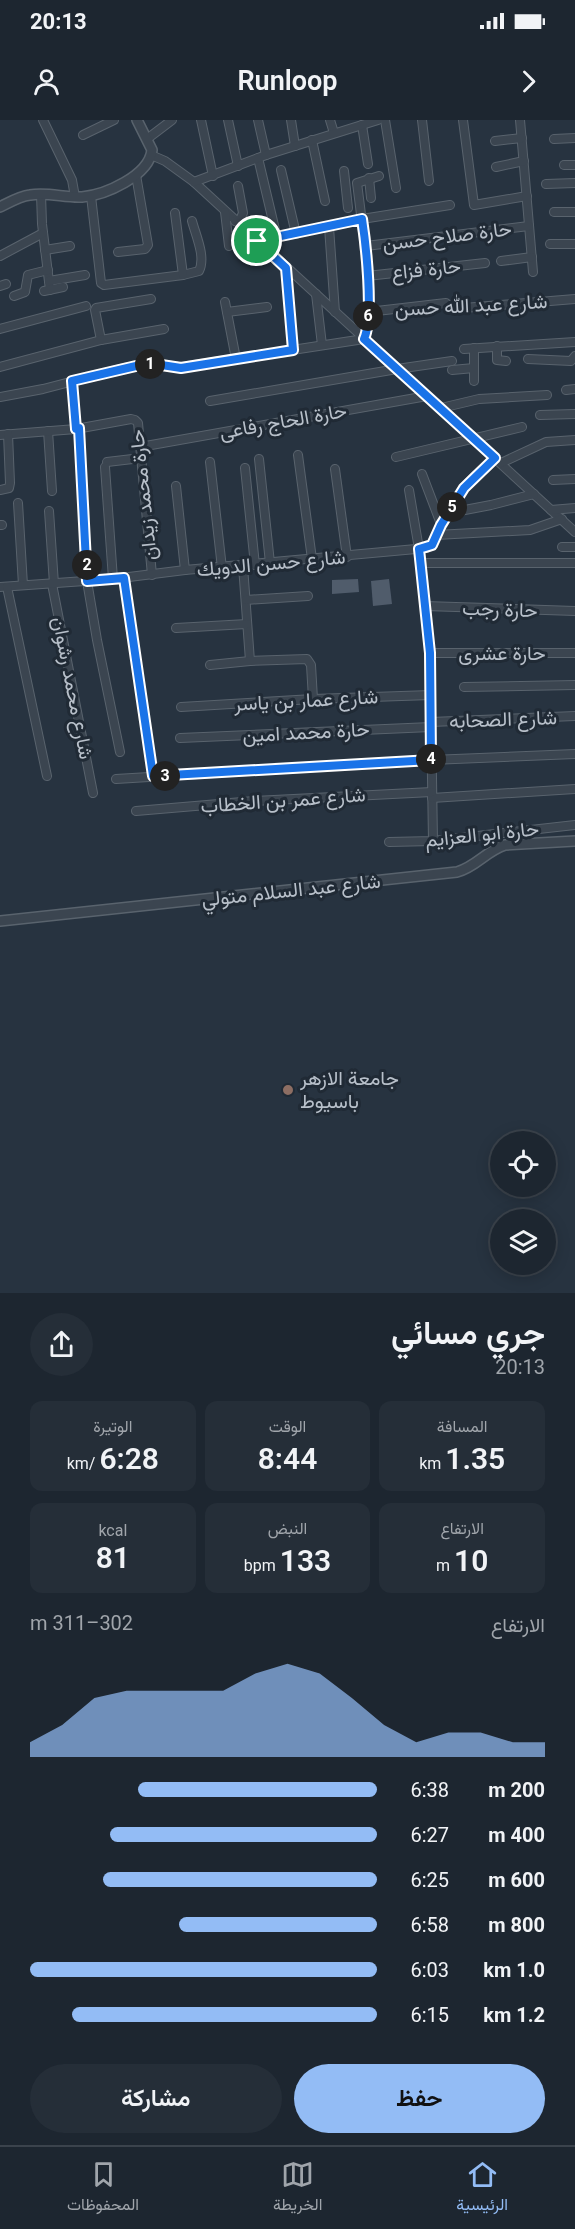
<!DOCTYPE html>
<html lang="ar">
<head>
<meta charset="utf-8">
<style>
	body { margin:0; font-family:Roboto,Vazirmatn,sans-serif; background:#252e38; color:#f1f3f6; direction:rtl; height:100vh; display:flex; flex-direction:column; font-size:22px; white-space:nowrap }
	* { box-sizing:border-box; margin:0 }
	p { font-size:20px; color:#a0a5ab }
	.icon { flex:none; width:33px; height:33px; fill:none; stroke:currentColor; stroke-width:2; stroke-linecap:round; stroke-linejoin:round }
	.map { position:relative; height:1173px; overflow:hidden; direction:ltr }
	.details { display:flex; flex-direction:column; background:#1d2630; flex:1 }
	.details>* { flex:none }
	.buttons { position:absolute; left:490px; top:1011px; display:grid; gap:12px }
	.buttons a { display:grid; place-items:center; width:66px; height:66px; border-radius:50%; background:#1d2630; box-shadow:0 3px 15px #0003,0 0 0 2px #3b434c; font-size:30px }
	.pin { position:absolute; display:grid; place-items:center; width:51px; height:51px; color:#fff; margin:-26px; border:3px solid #fff; border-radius:50%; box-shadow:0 2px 6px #0007 }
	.km { position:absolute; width:30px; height:30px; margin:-15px; border-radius:50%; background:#222; color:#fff; font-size:16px; line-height:30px; text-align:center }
	.round { display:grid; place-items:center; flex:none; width:63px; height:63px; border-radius:32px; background:#252e38 }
	.summary { display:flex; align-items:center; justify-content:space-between; height:102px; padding:0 30px }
	h1 { font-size:33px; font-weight:600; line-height:45px }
	.figures { display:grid; grid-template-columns:repeat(3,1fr); gap:9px; height:102px; padding:6px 30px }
	.figures div { display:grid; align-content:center; border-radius:12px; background:#252e38; text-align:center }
	.figures b { font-size:30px; font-weight:600 }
	.figures small { font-size:16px; font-weight:400 }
	.figures p { font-size:16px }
	.chart { height:168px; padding:12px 30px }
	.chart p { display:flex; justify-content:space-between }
	.chart svg { width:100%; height:108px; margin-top:6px; fill:#93bcf5; opacity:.7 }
	.primary-button { display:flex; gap:12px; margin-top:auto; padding:12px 30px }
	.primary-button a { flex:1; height:69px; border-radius:36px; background:#93bcf5; color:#111; font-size:24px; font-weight:600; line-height:69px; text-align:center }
	.primary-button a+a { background:#252e38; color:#f1f3f6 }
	ul { padding:0 30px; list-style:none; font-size:20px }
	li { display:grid; grid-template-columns:96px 72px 1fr; align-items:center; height:45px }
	li i { height:15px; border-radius:8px; background:#93bcf5 }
	.status { display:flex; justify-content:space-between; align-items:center; height:42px; padding:0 30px; background:#1d2630; direction:ltr }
	.status svg { height:16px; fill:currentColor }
	header { display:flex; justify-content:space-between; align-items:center; height:78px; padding:0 30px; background:#1d2630; font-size:27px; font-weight:600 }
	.tabs { display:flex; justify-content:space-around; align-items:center; height:84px; border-top:2px solid #3b434c; background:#1d2630; font-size:16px; color:#a0a5ab }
	.tabs a { display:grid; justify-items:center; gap:3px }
	.tabs .current { color:#93bcf5 }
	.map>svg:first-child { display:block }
	.building { fill:#505c6b }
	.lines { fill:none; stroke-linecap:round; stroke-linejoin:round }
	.minor-casing { stroke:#59636d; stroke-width:10 }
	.tertiary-casing { stroke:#59636d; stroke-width:12 }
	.path { stroke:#495e60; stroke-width:1.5; stroke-dasharray:4.5 4.5; stroke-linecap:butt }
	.minor { stroke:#3b4550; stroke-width:8 }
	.tertiary { stroke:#3b4550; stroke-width:9 }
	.route-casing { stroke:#fff; stroke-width:12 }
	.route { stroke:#1a73e8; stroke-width:8 }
	.education-dot { fill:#8d6e63; stroke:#202a35; stroke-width:2 }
	.labels { text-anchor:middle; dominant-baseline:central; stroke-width:6; stroke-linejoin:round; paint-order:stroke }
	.street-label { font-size:20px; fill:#b8c0ca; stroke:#202a35 }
	.poi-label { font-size:20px; fill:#b8c0ca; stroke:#202a35; text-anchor:start }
</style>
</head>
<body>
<div class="status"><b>20:13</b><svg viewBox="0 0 49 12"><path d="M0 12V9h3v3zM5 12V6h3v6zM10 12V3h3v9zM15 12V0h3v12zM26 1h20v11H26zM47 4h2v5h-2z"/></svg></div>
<header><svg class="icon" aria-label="forward" viewBox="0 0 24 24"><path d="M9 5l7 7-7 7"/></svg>Runloop<svg class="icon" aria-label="person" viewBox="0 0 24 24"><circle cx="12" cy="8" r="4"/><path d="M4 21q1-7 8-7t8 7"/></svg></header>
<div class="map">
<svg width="575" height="1173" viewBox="0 0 575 1173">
	<rect width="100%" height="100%" fill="#273340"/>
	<g class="building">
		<path d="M358,459L359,472L332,474V460Z"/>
		<path d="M389,459L392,484L373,486L371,461Z"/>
	</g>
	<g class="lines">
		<defs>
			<g id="minor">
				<path d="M43,0L72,60L75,77"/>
				<path d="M201,0L213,56"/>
				<path d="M228,0L238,46"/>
				<path d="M258,0L266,35"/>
				<path d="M291,0L295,26"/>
				<path d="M330,0L334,13"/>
				<path d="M385,0L396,68"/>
				<path d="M422,0L429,61"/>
				<path d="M463,0L474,85L527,76"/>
				<path d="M520,0L533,152"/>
				<path d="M362,5L368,44"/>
				<path d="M83,15L114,0"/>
				<path d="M147,19L172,0"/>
				<path d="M554,19L575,18"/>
				<path d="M312,20L325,81"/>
				<path d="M495,21L522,18"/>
				<path d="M151,35L165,41L194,62L575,412"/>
				<path d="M258,38L277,118"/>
				<path d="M564,45H575"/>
				<path d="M496,47L524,41"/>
				<path d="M281,50L296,114"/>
				<path d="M344,51L348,88"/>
				<path d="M369,58L371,78"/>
				<path d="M194,62L266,35L378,0"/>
				<path d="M546,64L575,63"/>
				<path d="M41,74L42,104L50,170"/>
				<path d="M91,76L101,163L104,165L183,155L199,151C206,137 196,116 192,101"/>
				<path d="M225,92L229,126"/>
				<path d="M554,92H575"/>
				<path d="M175,93L183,155"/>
				<path d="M235,101L240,100L243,93L238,66"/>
				<path d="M329,107L335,192"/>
				<path d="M257,121L362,99L450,85"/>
				<path d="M550,124H575"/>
				<path d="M366,126L529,106"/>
				<path d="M45,130L70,126"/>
				<path d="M118,132L145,129L148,125L136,55"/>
				<path d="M0,136L43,113"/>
				<path d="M501,141L532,137"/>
				<path d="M367,156L485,143"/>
				<path d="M49,161L85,155"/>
				<path d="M0,166L6,164"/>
				<path d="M44,171L63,167"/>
				<path d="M316,174L322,225"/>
				<path d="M14,176L25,172L28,155L48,150"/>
				<path d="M225,182L236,239"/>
				<path d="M227,192L267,187"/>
				<path d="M368,192L446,183L451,189L575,179"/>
				<path d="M0,209L86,186"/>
				<path d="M101,220L95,190L96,188L151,179"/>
				<path d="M497,226V240L506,241"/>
				<path d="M464,229L575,222"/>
				<path d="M528,239L571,241L575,236"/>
				<path d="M0,247L101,220L164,209"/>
				<path d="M452,250L474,248"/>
				<path d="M474,261V228"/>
				<path d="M566,270L575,269"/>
				<path d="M0,277L43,269L124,248L155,244L181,247L364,219C370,206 368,190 368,176C367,138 362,101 357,63L379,56"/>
				<path d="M210,281L397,249L452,241"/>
				<path d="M441,288L479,279L547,275"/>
				<path d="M540,295L575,294"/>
				<path d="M79,308L87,461L97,520L120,632"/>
				<path d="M48,311L52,371"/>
				<path d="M0,315L76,309L131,299L135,300L138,303L152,455"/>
				<path d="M140,327L427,276"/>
				<path d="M298,335L312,439"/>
				<path d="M396,337L522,307"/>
				<path d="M259,339L270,443"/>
				<path d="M107,342L141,338"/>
				<path d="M210,342L222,448"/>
				<path d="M501,343L546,322L575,320"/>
				<path d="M105,347L113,459"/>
				<path d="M245,348L255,445"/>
				<path d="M335,349L347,437"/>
				<path d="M422,354L441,404"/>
				<path d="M553,360L575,359"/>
				<path d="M176,366L185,450"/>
				<path d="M0,370L9,368L10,363L8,314"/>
				<path d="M409,370L419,429L430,533L433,721"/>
				<path d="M18,383L23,465"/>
				<path d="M551,390L575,388"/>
				<path d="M49,391L54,464"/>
				<path d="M449,393L491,385L534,374"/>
				<path d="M0,405H2"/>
				<path d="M436,415L530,410L562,399"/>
				<path d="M562,427H575"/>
				<path d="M421,443H575"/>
				<path d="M243,446L250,541"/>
				<path d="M124,458L153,656"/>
				<path d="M52,464L93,673"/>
				<path d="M0,467L113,459L185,450L427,428C434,424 456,379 464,368C473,356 485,347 495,338"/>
				<path d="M7,467L47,656"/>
				<path d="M246,480L308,476"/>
				<path d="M425,486L575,491"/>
				<path d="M176,508L247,504"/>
				<path d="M430,533H575"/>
				<path d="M210,545L250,541L307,539L311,545L313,579"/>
				<path d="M464,567L575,565"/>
				<path d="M181,587L313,579L431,575"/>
				<path d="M431,602L575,596"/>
				<path d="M180,618L431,607"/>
				<path d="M116,659L431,640L575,634"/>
				<path d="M432,678L575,669"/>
				<path d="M136,691L254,681L432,672"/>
				<path d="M389,722L433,721L575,705"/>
			</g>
			<g id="tertiary">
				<path d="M0,87C10,82 20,76 30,75C48,72 65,78 82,77C105,75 149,56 152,30L137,0"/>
				<path d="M0,801L457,752C476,747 486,731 505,725L575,721"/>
			</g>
		</defs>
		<use href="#minor" class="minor-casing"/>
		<use href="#tertiary" class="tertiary-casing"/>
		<g class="path">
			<path d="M287,159L292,223"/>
			<path d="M73,271L75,299"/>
		</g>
		<use href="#minor" class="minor"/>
		<use href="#tertiary" class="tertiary"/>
	</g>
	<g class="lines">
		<defs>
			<path id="route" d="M362,99C366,125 374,196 364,219L495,338L464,368L441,405L432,425L419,429L430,533L431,640L153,656L124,458L87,461L79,308L76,309L72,261L136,246L155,244L181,248L293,230L286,148L257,121Z"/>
		</defs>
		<use href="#route" class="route-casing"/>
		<use href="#route" class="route"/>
	</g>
	<circle class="education-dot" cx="288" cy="970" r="6"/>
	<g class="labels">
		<g class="street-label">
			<text transform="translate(447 116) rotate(-7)">حارة صلاح حسن</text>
			<text transform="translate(426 149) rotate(-6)">حارة فزاع</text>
			<text transform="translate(471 185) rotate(-3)">شارع عبد الله حسن</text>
			<text transform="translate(283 301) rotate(-10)">حارة الحاج رفاعى</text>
			<text transform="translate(143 375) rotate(-96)">حارة محمد زيدان</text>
			<text transform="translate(271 443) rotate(-5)">شارع حسن الدويك</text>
			<text transform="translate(500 489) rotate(2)">حارة رجب</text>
			<text x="502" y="533">حارة عشرى</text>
			<text transform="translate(73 568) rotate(79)">شارع محمد رشوان</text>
			<text transform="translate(306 580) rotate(-3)">شارع عمار بن ياسر</text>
			<text transform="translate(503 599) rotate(-2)">شارع الصحابه</text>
			<text transform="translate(306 612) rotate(-3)">حارة محمد امين</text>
			<text transform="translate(283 680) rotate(-4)">شارع عمر بن الخطاب</text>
			<text transform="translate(482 714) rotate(-6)">حارة ابو العزايم</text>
			<text transform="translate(291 770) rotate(-6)">شارع عبد السلام متولي</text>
		</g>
		<g class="poi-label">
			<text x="300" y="958">جامعة الازهر<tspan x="300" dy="23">باسيوط</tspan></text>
		</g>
	</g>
</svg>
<div class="buttons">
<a><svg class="icon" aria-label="locate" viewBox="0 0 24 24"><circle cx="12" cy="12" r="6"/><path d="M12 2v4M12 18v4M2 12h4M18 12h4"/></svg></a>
<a><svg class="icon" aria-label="layers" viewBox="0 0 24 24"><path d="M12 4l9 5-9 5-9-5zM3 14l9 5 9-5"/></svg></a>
</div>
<div class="pin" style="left:257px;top:121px;background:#1e9e55"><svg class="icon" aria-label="arrive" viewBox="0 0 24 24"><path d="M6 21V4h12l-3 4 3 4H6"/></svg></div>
<b class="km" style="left:150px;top:244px">1</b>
<b class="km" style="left:87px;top:445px">2</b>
<b class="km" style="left:165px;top:656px">3</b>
<b class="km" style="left:431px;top:639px">4</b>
<b class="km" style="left:452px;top:387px">5</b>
<b class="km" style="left:368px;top:196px">6</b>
</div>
<section class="details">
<div class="summary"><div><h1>جري مسائي</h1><p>20:13</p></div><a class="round"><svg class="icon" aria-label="share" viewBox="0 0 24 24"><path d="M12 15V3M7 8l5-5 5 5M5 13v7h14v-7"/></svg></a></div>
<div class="figures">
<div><p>المسافة</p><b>1.35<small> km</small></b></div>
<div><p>الوقت</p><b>8:44</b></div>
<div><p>الوتيرة</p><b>6:28<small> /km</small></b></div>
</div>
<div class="figures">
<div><p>الارتفاع</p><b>10<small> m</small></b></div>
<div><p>النبض</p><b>133<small> bpm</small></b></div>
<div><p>kcal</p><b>81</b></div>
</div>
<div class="chart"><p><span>الارتفاع</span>302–311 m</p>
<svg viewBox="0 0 160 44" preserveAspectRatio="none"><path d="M0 44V38L10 31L20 20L30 17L40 17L50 17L60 17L70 10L80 6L90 10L100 20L110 31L120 38L130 34L140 34L150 38L160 38V44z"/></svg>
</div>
<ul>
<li><b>200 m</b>6:38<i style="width:69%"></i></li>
<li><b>400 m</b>6:27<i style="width:77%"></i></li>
<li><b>600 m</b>6:25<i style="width:79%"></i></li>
<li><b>800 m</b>6:58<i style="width:57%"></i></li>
<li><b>1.0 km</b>6:03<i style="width:100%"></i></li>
<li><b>1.2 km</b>6:15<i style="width:88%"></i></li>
</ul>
<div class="primary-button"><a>حفظ</a><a>مشاركة</a></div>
</section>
<nav class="tabs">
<a class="current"><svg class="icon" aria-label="home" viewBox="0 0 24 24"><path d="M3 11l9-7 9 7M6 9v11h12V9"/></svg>الرئيسية</a>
<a><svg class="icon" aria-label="map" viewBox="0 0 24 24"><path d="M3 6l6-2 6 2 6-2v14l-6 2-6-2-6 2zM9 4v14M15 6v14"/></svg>الخريطة</a>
<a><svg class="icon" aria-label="saved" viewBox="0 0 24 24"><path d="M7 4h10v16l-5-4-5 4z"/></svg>المحفوظات</a>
</nav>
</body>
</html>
